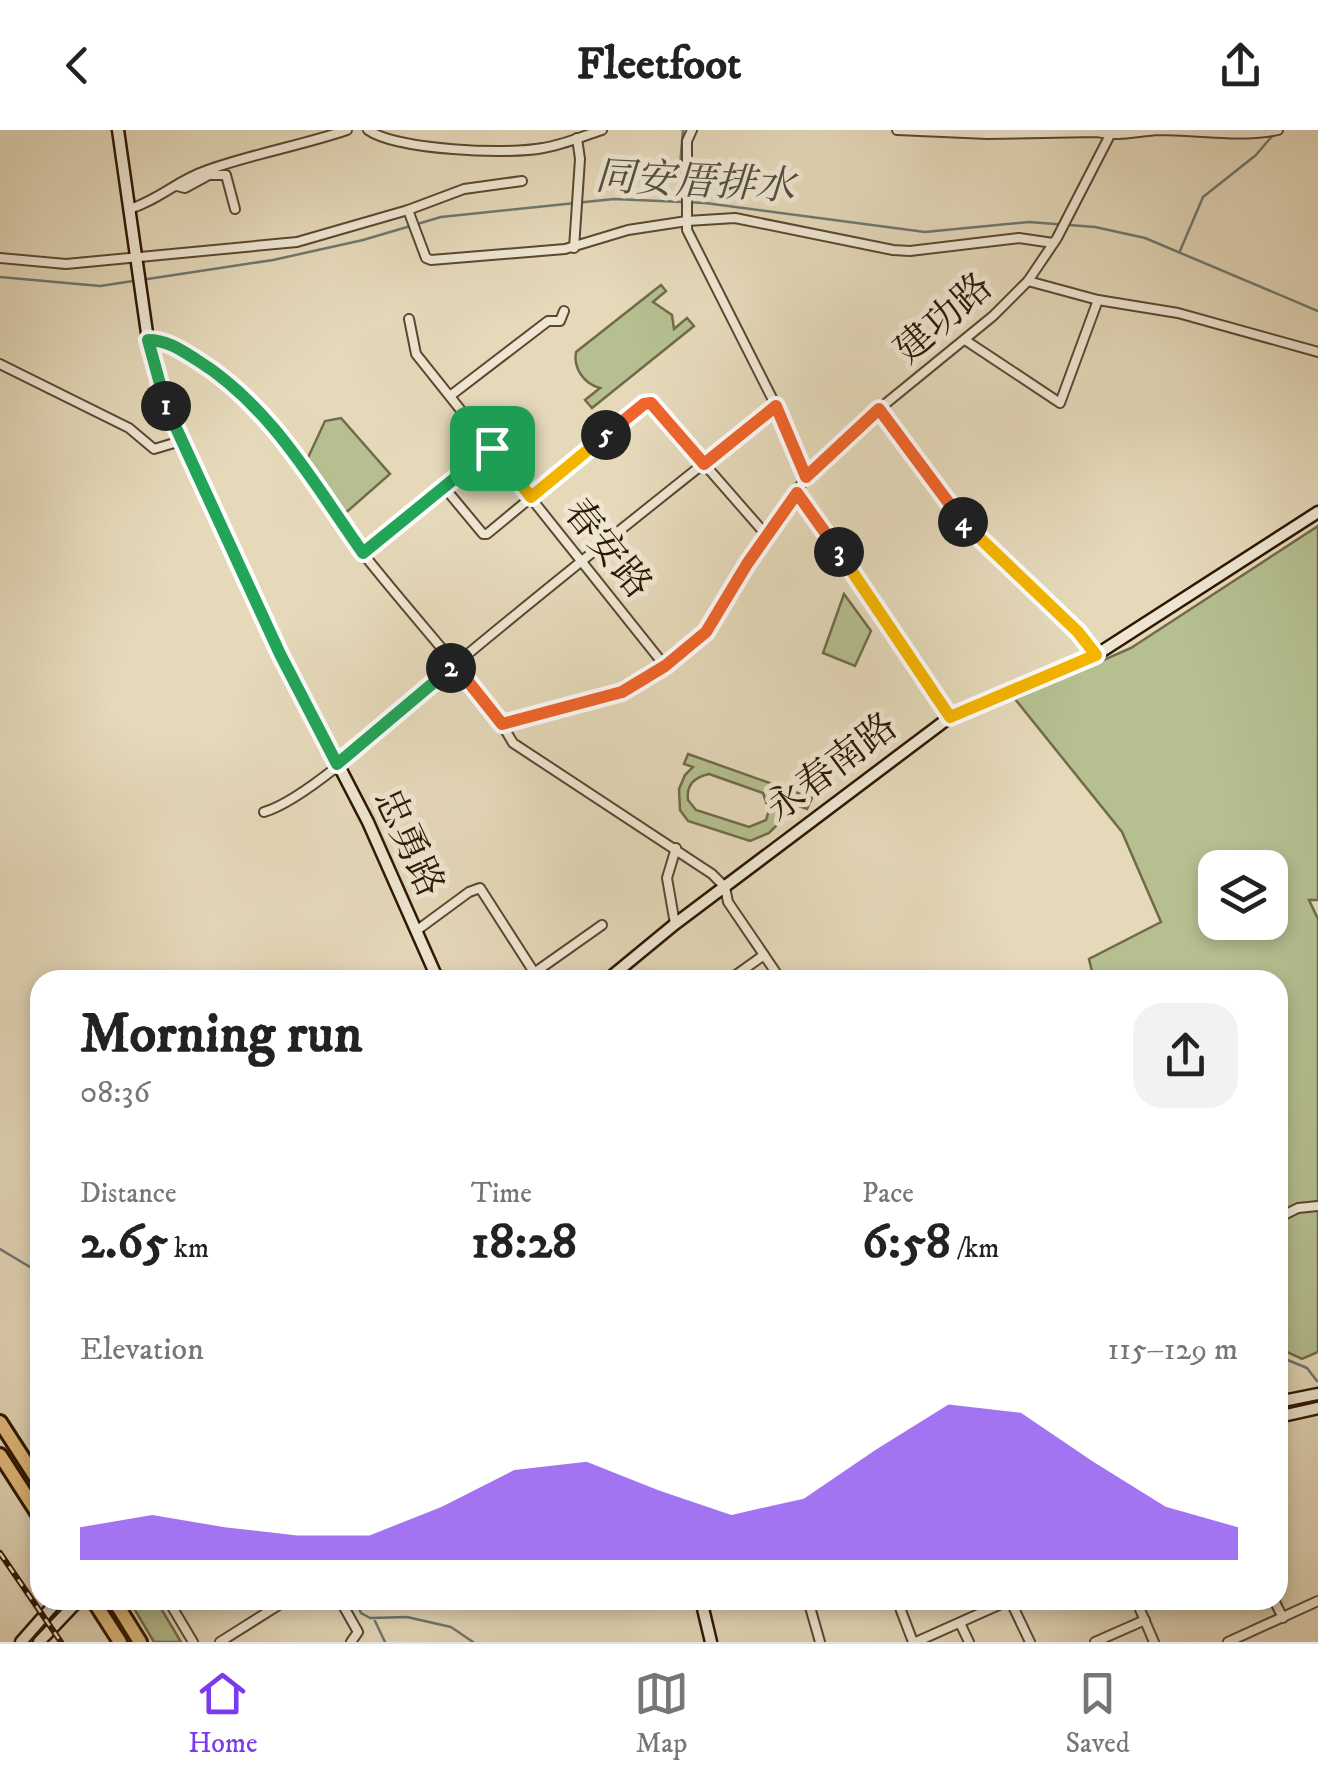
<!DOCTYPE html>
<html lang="en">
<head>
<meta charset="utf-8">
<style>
	body { margin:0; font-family:"IM FELL DW Pica","Noto Serif TC",serif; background:#f2f2f2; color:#222; height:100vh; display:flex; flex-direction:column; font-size:38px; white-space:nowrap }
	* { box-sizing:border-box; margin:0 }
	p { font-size:32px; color:#767676 }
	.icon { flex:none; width:55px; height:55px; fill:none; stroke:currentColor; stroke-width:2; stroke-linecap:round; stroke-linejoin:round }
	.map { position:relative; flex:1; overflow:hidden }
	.details { position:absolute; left:30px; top:840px; width:1258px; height:640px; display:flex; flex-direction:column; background:#fff; border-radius:30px; box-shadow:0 5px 15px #0003 }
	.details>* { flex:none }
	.buttons { position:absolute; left:1198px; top:720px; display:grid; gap:20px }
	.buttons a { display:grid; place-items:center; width:90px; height:90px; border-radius:20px; background:#fff; box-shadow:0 5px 15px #0003; font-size:50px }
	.pin { position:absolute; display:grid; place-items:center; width:85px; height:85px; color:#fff; margin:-42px; border-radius:20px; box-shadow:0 5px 15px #0006 }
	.km { position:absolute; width:50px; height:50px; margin:-25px; border-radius:50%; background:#222; color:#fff; font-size:28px; line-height:50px; text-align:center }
	.round { display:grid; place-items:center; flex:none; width:105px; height:105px; border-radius:30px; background:#f2f2f2 }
	.head { display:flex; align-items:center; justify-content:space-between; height:170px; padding:0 50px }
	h1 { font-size:55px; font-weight:700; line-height:75px }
	.figures { display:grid; grid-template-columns:repeat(3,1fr); gap:15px; height:170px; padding:10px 50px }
	.figures div { display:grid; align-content:center }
	.figures b { font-size:50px; font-weight:700 }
	.figures small { font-size:28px; font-weight:400 }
	.figures p { font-size:28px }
	.chart { height:280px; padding:20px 50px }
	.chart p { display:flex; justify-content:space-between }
	.chart svg { width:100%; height:180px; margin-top:10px; fill:#7c3aed; opacity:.7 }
	header { display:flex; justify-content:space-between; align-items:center; height:130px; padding:0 50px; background:#fff; font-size:45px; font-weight:700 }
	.tabs { display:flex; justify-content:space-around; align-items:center; height:140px; border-top:2px solid #e0e0e0; background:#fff; font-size:28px; color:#767676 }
	.tabs a { display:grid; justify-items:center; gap:5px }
	.tabs .active { color:#7c3aed }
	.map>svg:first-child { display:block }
	.green { fill:#b5bf90; stroke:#716b49; stroke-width:2.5; fill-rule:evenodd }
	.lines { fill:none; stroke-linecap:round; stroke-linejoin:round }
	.stream { stroke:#6e7870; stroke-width:2.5 }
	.street-casing { stroke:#5b4830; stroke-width:12 }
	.secondary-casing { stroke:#2d1702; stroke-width:15 }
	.highway-casing { stroke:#2d1702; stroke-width:18 }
	.street { stroke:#eee6d2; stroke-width:8 }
	.secondary { stroke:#eee6d2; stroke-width:10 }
	.highway { stroke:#e2bc7d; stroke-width:12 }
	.rail-casing { stroke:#2d1702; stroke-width:6 }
	.rail { stroke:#eee6d2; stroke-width:2.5; stroke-dasharray:8; stroke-linecap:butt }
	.split-1-casing { stroke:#fff; stroke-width:20 }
	.split-2-casing { stroke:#fff; stroke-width:20 }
	.split-3-casing { stroke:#fff; stroke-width:20 }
	.split-4-casing { stroke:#fff; stroke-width:20 }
	.split-5-casing { stroke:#fff; stroke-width:20 }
	.split-6-casing { stroke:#fff; stroke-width:20 }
	.split-1 { stroke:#22a559; stroke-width:12 }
	.split-2 { stroke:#22a559; stroke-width:12 }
	.split-3 { stroke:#f0652b; stroke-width:12 }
	.split-4 { stroke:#f5b400; stroke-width:12 }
	.split-5 { stroke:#f0652b; stroke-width:12 }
	.split-6 { stroke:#f5b400; stroke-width:12 }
	.labels { text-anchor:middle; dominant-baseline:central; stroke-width:10; stroke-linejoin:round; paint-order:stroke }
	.street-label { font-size:38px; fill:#2d1702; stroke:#eee6d2 }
	.water-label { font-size:40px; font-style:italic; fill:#534f42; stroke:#eee6d2 }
</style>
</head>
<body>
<header><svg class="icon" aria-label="back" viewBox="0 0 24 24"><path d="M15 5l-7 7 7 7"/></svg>Fleetfoot<svg class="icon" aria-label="share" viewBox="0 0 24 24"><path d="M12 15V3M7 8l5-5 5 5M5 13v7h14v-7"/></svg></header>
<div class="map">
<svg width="1318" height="1512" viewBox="0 0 1318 1512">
	<rect width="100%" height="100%" fill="#e5d9ba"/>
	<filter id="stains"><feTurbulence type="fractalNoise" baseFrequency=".002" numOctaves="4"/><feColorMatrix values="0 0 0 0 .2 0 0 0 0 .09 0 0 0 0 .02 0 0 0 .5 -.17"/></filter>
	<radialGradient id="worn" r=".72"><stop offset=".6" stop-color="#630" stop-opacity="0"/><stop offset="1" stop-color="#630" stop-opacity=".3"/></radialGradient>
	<g class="green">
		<path d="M661,155L666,161L653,172L672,185L674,199L687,188L694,196L592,278L585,270L600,258C584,254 573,238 576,222Z"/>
		<path d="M341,288L390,344L342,386L305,334L325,291Z"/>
		<path d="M1318,396V770H1309L1318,789V1222L1302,1229L1278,1218V850H1094L1089,829L1161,792L1122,702L1015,569L1131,518ZM1215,738H1270V792H1215Z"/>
		<path d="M844,464L871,501L855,536L823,523Z"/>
		<path d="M688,624L812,668L807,679L782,670L779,693L769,703L750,711L688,691L680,680L679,659L685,645L693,637L684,634ZM709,644L763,663L769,680L766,690L749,697L696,680L688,670C686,655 695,647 709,644Z"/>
		<path d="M129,1470H156L181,1512H154Z"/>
	</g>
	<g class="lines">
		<g class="stream">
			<path d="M677,72L683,0"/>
			<path d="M1180,121L1203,67L1256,25L1273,5"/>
			<path d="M0,147L100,156L133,151"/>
			<path d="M141,150L273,130L363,110L441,87L614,69L705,73L925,102L1029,92L1095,97L1145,108L1318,181"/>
			<path d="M0,1119L40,1143"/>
			<path d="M1278,1226L1307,1238L1317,1251"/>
			<path d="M355,1470L361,1483L370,1488L407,1487L451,1497L473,1512"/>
			<path d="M375,1491L385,1512"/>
		</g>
		<defs>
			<g id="street">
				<path d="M368,0C397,20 507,25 543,18C563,15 583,6 602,0"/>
				<path d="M692,0L687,11V100L776,276L806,347"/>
				<path d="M897,0L988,4L1097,2C1117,7 1138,1 1159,0C1198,0 1240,8 1278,0"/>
				<path d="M177,56L185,58L209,45H226L235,79"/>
				<path d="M129,79C157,71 178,50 205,41C251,24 300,16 347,0"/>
				<path d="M408,80L426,128L431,130L565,119L628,100L687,91L735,88L893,120L910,121L1019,108L1053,113"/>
				<path d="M574,118L580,29L577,8"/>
				<path d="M0,128L66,134L297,112L408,80L464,59L522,51"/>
				<path d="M1028,151L1098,170L1178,183L1318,222"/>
				<path d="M409,189L416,224L665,536"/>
				<path d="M148,210C167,211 181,220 196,230C274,278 311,358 365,426C408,480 455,532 497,586L513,613L712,744L725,757L728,772L781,850"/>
				<path d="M965,210L1060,273L1098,170"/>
				<path d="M0,234L129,298L154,319L181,311"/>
				<path d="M450,266L548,191H560L564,181"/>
				<path d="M879,279L966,396L1056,480L1096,525"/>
				<path d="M444,357L483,404H487L644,274L651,273L768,407"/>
				<path d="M797,363L950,587"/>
				<path d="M363,423L492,318"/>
				<path d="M502,593L633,557L665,536L705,502L806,347L879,279L993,186L1028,151L1057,108L1110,5"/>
				<path d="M264,682C312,668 407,575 450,539C557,449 667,363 776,276"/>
				<path d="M675,794L667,748L676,718"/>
				<path d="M416,801L469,762L480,758L539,850"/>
				<path d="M534,843L602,795"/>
				<path d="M729,850L764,825"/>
				<path d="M1278,1088L1298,1078L1318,1076"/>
				<path d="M168,1470L193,1512"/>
				<path d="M340,1470L358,1502L351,1512"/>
				<path d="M808,1470L820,1512"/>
				<path d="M897,1470L913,1512"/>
				<path d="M1010,1470L1030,1512"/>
				<path d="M1136,1470L1154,1512"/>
				<path d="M1274,1470L1283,1488"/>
				<path d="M960,1493L969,1512"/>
				<path d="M220,1512L285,1471"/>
				<path d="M916,1512L1010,1470"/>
				<path d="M1095,1512L1145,1490"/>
				<path d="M1228,1512L1318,1471"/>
			</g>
			<g id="secondary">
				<path d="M118,0L148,210L167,277L281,524L368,692L438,850"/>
				<path d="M607,850L675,794L950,587L1096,525L1318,382"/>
				<path d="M1278,1272L1318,1264"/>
				<path d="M1278,1287L1318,1278"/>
				<path d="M701,1470L711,1512"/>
				<path d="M21,1512L58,1470"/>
				<path d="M39,1512L75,1474"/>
			</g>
			<g id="highway">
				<path d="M0,1292L40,1354"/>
				<path d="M0,1325L40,1387"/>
				<path d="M93,1470L120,1512"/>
				<path d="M114,1470L140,1512"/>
			</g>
		</defs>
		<use href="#street" class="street-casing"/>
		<use href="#secondary" class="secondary-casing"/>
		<use href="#highway" class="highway-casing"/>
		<use href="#street" class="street"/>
		<use href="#secondary" class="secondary"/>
		<use href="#highway" class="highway"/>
		<defs>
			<path id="rail" d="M0,1423L61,1512"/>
		</defs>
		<use href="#rail" class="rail-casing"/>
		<use href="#rail" class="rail"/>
	</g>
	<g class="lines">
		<defs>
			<path id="split-1" d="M166,276L148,210C167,210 181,220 197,230C271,276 314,354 363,423L492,318"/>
			<path id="split-2" d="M166,276L280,524L337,634L451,538"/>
			<path id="split-3" d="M451,538L455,535L502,594L622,562L665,536L706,502L747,434L797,363L839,422"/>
			<path id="split-4" d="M839,422L950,587L1096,525L1078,502L963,392"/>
			<path id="split-5" d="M606,305L644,274L651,273L704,334L776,276L806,347L879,279L963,392"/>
			<path id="split-6" d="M492,318L531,367L606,305"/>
		</defs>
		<use href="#split-1" class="split-1-casing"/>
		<use href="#split-2" class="split-2-casing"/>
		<use href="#split-3" class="split-3-casing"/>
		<use href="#split-4" class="split-4-casing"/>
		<use href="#split-5" class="split-5-casing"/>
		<use href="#split-6" class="split-6-casing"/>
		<use href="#split-1" class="split-1"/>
		<use href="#split-2" class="split-2"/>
		<use href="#split-3" class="split-3"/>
		<use href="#split-4" class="split-4"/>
		<use href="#split-5" class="split-5"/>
		<use href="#split-6" class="split-6"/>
	</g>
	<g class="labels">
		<g class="street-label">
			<text transform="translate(944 189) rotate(-41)">建功路</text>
			<text transform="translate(607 419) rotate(51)">春安路</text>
			<text transform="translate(832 638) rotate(-37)">永春南路</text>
			<text transform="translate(408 713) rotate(65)">忠勇路</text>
		</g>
		<g class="water-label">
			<text transform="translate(695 53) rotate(3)">同安厝排水</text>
		</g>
	</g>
	<rect width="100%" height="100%" filter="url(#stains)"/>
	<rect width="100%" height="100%" fill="url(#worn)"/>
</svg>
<div class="buttons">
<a><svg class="icon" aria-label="layers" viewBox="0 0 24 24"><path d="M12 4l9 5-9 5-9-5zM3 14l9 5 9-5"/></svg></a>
</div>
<div class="pin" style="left:492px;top:318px;background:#1e9e55"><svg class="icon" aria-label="arrive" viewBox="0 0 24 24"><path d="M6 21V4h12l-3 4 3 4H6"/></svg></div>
<b class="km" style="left:166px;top:276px">1</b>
<b class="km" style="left:451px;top:538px">2</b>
<b class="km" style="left:839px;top:422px">3</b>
<b class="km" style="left:963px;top:392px">4</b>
<b class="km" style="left:606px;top:305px">5</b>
<section class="details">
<div class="head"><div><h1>Morning run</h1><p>08:36</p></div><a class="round"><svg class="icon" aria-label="share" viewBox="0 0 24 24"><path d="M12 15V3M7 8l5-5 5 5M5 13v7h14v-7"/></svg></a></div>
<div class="figures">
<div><p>Distance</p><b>2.65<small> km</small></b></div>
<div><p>Time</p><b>18:28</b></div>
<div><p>Pace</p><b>6:58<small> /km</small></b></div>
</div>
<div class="chart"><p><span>Elevation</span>115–129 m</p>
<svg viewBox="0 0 160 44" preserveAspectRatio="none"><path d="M0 44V36L10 33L20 36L30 38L40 38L50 31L60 22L70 20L80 27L90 33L100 29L110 17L120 6L130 8L140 20L150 31L160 36V44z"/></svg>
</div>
</section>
</div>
<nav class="tabs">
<a class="active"><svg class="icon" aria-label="home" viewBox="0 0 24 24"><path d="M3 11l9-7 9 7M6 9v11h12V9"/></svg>Home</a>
<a><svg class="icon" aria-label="map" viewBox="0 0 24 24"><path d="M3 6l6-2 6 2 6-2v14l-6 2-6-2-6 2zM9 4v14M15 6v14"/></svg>Map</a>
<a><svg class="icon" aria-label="saved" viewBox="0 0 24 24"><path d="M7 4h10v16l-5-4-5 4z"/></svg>Saved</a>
</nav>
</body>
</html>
